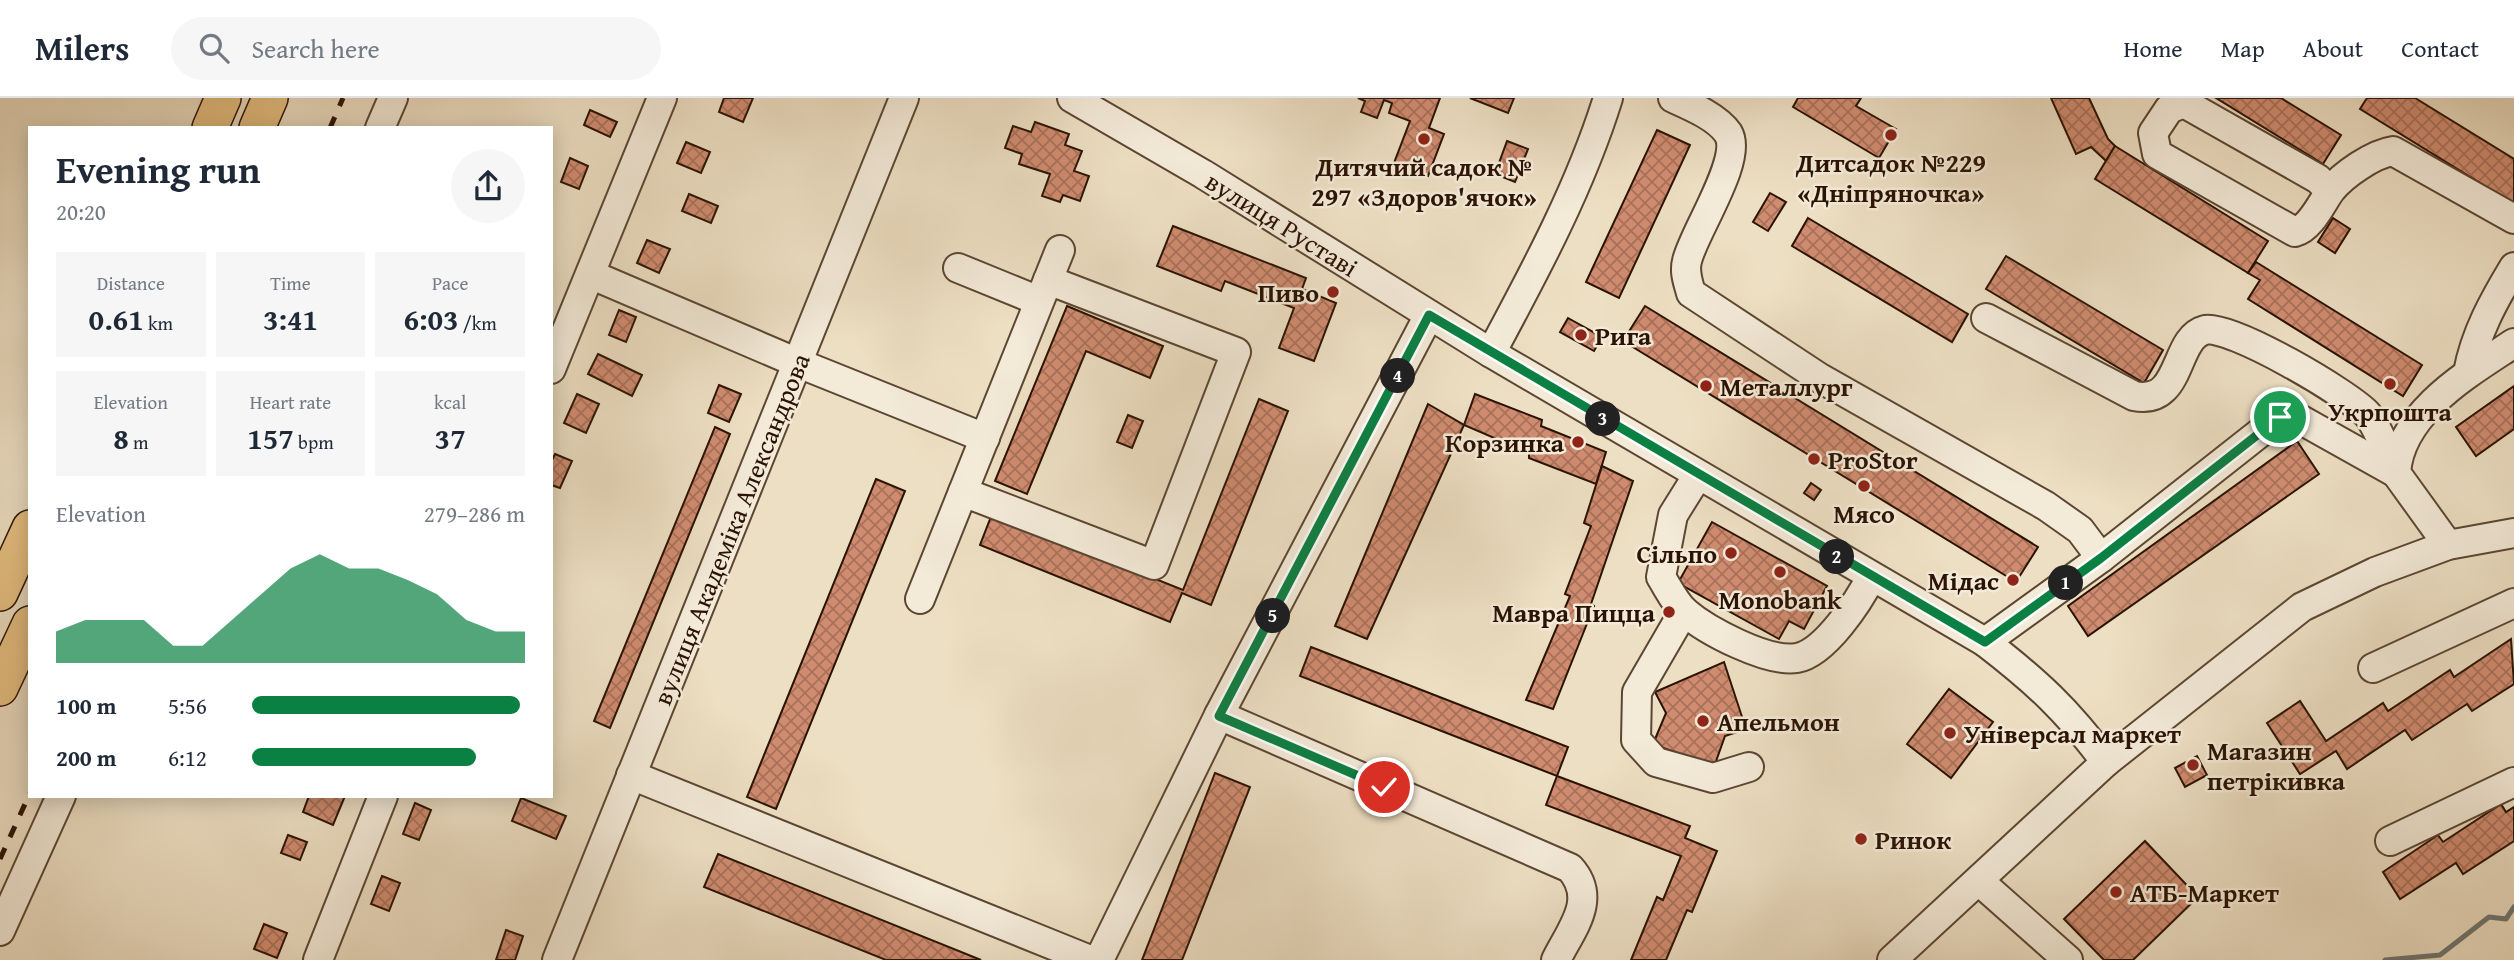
<!DOCTYPE html>
<html lang="en">
<head>
<meta charset="utf-8">
<style>
	body { margin:0; font-family:"Gentium Book Plus",serif; background:#f6f6f7; color:#1f2937; height:100vh; display:flex; flex-direction:column; font-size:26px; white-space:nowrap }
	* { box-sizing:border-box; margin:0 }
	p { font-size:23px; color:#747a83 }
	.icon { flex:none; width:38px; height:38px; fill:none; stroke:currentColor; stroke-width:2; stroke-linecap:round; stroke-linejoin:round }
	.map { position:relative; flex:1; overflow:hidden }
	.sheet { position:absolute; left:28px; top:28px; width:525px; height:672px; display:flex; flex-direction:column; background:#fff; border-radius:0px; box-shadow:0 4px 18px #0003 }
	.sheet>* { flex:none }
	.pin { position:absolute; display:grid; place-items:center; width:60px; height:60px; color:#fff; margin:-30px; border:4px solid #fff; border-radius:50%; box-shadow:0 2px 7px #0007 }
	.km { position:absolute; width:35px; height:35px; margin:-18px; border-radius:50%; background:#222; color:#fff; font-size:19px; line-height:35px; text-align:center }
	.round { display:grid; place-items:center; flex:none; width:74px; height:74px; border-radius:37px; background:#f6f6f7 }
	.summary { display:flex; align-items:center; justify-content:space-between; height:119px; padding:0 28px }
	h1 { font-size:38px; font-weight:800; line-height:52px }
	.metrics { display:grid; grid-template-columns:repeat(3,1fr); gap:10px; height:119px; padding:7px 28px }
	.metrics div { display:grid; align-content:center; border-radius:0px; background:#f6f6f7; text-align:center }
	.metrics b { font-size:30px; font-weight:800 }
	.metrics small { font-size:19px; font-weight:400 }
	.metrics p { font-size:19px }
	.chart { height:196px; padding:14px 28px }
	.chart p { display:flex; justify-content:space-between }
	.chart svg { width:100%; height:126px; margin-top:7px; fill:#0b8043; opacity:.7 }
	ul { padding:0 28px; list-style:none; font-size:23px }
	li { display:grid; grid-template-columns:112px 84px 1fr; align-items:center; height:52px }
	li i { height:18px; border-radius:9px; background:#0b8043 }
	header { display:flex; align-items:center; gap:42px; box-sizing:border-box; height:98px; padding:0 35px; background:#fff; border-bottom:2px solid #e0e1e3 }
	header strong { font-size:33px }
	nav { display:flex; gap:38px; margin-inline-start:auto; font-size:24px }
	.search { width:490px; height:63px; background:#f6f6f7; display:flex; align-items:center; gap:18px; box-sizing:border-box; padding:0 24px; border-radius:38px; color:#747a83; font-size:26px }
	.map>svg:first-child { display:block }
	.lines { fill:none; stroke-linecap:round; stroke-linejoin:round }
	.stream { stroke:#6f7772; stroke-width:5 }
	.building { fill:url(#building-cross-hatch); stroke:#2b1303; stroke-width:2 }
	.minor-casing { stroke:#5c4633; stroke-width:32 }
	.major-casing { stroke:#2b1303; stroke-width:38 }
	.minor { stroke:#f3ead8; stroke-width:28 }
	.major { stroke:#e6c082; stroke-width:35 }
	.rail { stroke:#2b1303; stroke-width:5; stroke-dasharray:12 12; stroke-linecap:butt }
	.route-casing { stroke:#fff; stroke-width:14 }
	.route { stroke:#0b8043; stroke-width:9 }
	.poi-dot { fill:#8f2418; stroke:#f3ead8; stroke-width:2.5 }
	.labels { text-anchor:middle; dominant-baseline:central; stroke-width:5; stroke-linejoin:round; paint-order:stroke }
	.poi-label { font-size:26px; font-weight:bold; fill:#2b1303; stroke:#f3ead8; text-anchor:start }
	.street-label { font-size:26px; fill:#2b1303; stroke:#f3ead8 }
</style>
</head>
<body>
<header>
<strong>Milers</strong>
<div class="search"><svg class="icon" aria-label="search" viewBox="0 0 24 24"><circle cx="10" cy="10" r="6"/><path d="M15 15l6 6"/></svg>Search here</div>
<nav><a>Home</a><a>Map</a><a>About</a><a>Contact</a></nav>
</header>
<div class="map">
<svg width="2514" height="862" viewBox="0 0 2514 862">
	<defs>
		<pattern id="building-cross-hatch" width="8" height="8" patternUnits="userSpaceOnUse" patternTransform="scale(1.75)"><rect width="8" height="8" fill="#d08c70"/><path d="M0 0l8 8M0 8l8-8" fill="none" stroke="#a9715a"/></pattern>
	</defs>
	<rect width="100%" height="100%" fill="#eddfc3"/>
	<filter id="stains"><feTurbulence type="fractalNoise" baseFrequency=".00286" numOctaves="4"/><feColorMatrix values="0 0 0 0 .2 0 0 0 0 .09 0 0 0 0 .02 0 0 0 .5 -.17"/></filter>
	<radialGradient id="worn" r=".72"><stop offset=".6" stop-color="#630" stop-opacity="0"/><stop offset="1" stop-color="#630" stop-opacity=".3"/></radialGradient>
	<g class="lines">
		<path class="stream" d="M2385,862L2440,857L2489,819L2506,821L2514,809"/>
	</g>
	<g class="building">
		<path d="M724,0H753L743,24L719,14Z"/>
		<path d="M1358,0H1440L1429,30L1444,36L1428,78L1394,65L1410,23L1389,15L1392,5L1384,2L1377,20L1361,14L1365,3Z"/>
		<path d="M1470,0H1514L1508,15Z"/>
		<path d="M1798,0H1861L1856,8L1896,31L1879,60L1793,9Z"/>
		<path d="M2051,0H2089L2108,41L2115,48L2106,63L2091,49L2076,56Z"/>
		<path d="M2216,0H2281L2341,37L2323,66Z"/>
		<path d="M2367,0H2415L2514,61V106L2360,11Z"/>
		<path d="M590,12L617,24L610,39L584,27Z"/>
		<path d="M1035,24L1069,36L1065,47L1082,53L1074,73L1089,78L1080,103L1063,97L1060,104L1042,98L1050,76L1019,66L1022,56L1005,50L1013,28L1031,34Z"/>
		<path d="M1657,32L1690,47L1619,200L1586,184Z"/>
		<path d="M1507,43L1528,51L1515,84L1495,76Z"/>
		<path d="M686,44L710,54L701,75L677,65Z"/>
		<path d="M2115,48L2268,143L2248,175L2095,81Z"/>
		<path d="M570,60L588,68L579,91L561,84Z"/>
		<path d="M1770,95L1786,104L1768,133L1753,124Z"/>
		<path d="M689,96L718,108L711,125L682,113Z"/>
		<path d="M1808,120L1968,216L1952,244L1792,148Z"/>
		<path d="M2333,120L2350,131L2335,155L2318,144Z"/>
		<path d="M1173,128L1306,180L1302,191L1336,205L1314,263L1279,250L1294,210L1225,183L1221,193L1157,168Z"/>
		<path d="M647,142L670,151L659,175L637,165Z"/>
		<path d="M2006,158L2163,252L2144,285L1986,191Z"/>
		<path d="M2256,164L2422,267L2403,298L2248,201L2260,182L2248,175Z"/>
		<path d="M1067,208L1163,248L1150,280L1086,253L1027,396L995,383Z"/>
		<path d="M1645,208L2038,449L2016,484L1623,243Z"/>
		<path d="M619,212L636,219L626,244L609,237Z"/>
		<path d="M1568,220L1602,239L1594,253L1560,234Z"/>
		<path d="M598,256L642,277L632,298L588,276Z"/>
		<path d="M719,287L741,296L729,324L708,315Z"/>
		<path d="M2514,288V331L2476,358L2456,329Z"/>
		<path d="M577,296L599,306L586,335L564,325Z"/>
		<path d="M1475,296L1542,322L1541,328L1606,354L1596,386L1529,360V355L1464,327Z"/>
		<path d="M1259,301L1288,313L1211,507L1182,495L1170,524L980,447L992,416L1183,492Z"/>
		<path d="M1428,306L1464,327L1367,541L1335,528Z"/>
		<path d="M1128,317L1143,323L1132,350L1117,344Z"/>
		<path d="M715,329L730,336L610,630L594,623Z"/>
		<path d="M2297,343L2319,376L2088,538L2068,508Z"/>
		<path d="M555,356L572,363L560,390L551,387V364Z"/>
		<path d="M1602,368L1633,383L1591,506L1594,508L1553,611L1526,602L1570,498L1565,496L1591,428L1584,425Z"/>
		<path d="M876,381L905,393L776,711L747,699Z"/>
		<path d="M1811,385L1821,392L1814,402L1804,395Z"/>
		<path d="M1712,424L1827,488L1804,531L1789,523L1779,541L1678,485Z"/>
		<path d="M2511,541L2514,586L2472,613L2467,606L2412,642L2405,632L2347,671L2336,653L2300,676L2267,625L2300,603L2326,643L2383,605L2388,613L2450,572L2454,579Z"/>
		<path d="M1311,549L1568,649L1557,678L1300,578Z"/>
		<path d="M1724,564L1746,631L1725,638L1714,669L1653,646L1666,615L1655,594Z"/>
		<path d="M1949,591L1993,624L1951,680L1907,646Z"/>
		<path d="M2197,658L2207,677L2185,689L2175,670Z"/>
		<path d="M1215,675L1250,689L1182,862H1142Z"/>
		<path d="M1557,678L1690,728L1685,740L1717,753L1692,814L1687,812L1666,862H1631L1657,799L1663,802L1681,758L1546,707Z"/>
		<path d="M309,698H345L333,727L303,714Z"/>
		<path d="M521,700L566,718L556,741L512,723Z"/>
		<path d="M415,705L431,712L419,742L403,736Z"/>
		<path d="M2501,706L2506,714L2514,709V743L2463,776L2456,765L2400,801L2383,774L2438,737L2443,744Z"/>
		<path d="M288,737L307,744L300,762L281,755Z"/>
		<path d="M2145,743L2198,799L2133,862H2104L2064,821Z"/>
		<path d="M718,756L981,862H886L704,789Z"/>
		<path d="M382,778L400,785L389,813L371,806Z"/>
		<path d="M264,826L287,835L277,860L254,851Z"/>
		<path d="M506,832L523,838L515,862H496Z"/>
	</g>
	<g class="lines">
		<defs>
			<g id="minor">
				<path d="M1072,0L1203,76L1491,255L1985,544C2037,584 2067,612 2106,664"/>
				<path d="M1673,0C1691,8 1717,19 1728,35C1744,61 1693,135 1687,163C1684,174 1688,184 1691,195L1820,280L2046,408L2080,432L2101,460"/>
				<path d="M380,30L393,0"/>
				<path d="M2330,93L2318,81L2184,5L2169,11L2153,35L2157,56L2295,134C2311,130 2322,104 2331,92C2343,77 2373,56 2393,53L2514,121"/>
				<path d="M958,170L1039,203"/>
				<path d="M592,177L798,265L985,340"/>
				<path d="M1986,220L2134,298C2183,308 2173,240 2205,232C2228,225 2351,297 2368,317C2380,333 2387,356 2396,375"/>
				<path d="M1491,255C1535,173 1580,90 1608,0"/>
				<path d="M551,271L662,0"/>
				<path d="M2468,275C2475,236 2494,202 2514,169"/>
				<path d="M1698,377L1673,417L1661,479C1668,490 1675,505 1685,514C1707,533 1768,565 1797,560C1825,555 1859,503 1871,479"/>
				<path d="M963,394L1154,467L1236,254L1048,182"/>
				<path d="M2448,447L2396,375C2400,314 2469,275 2514,245"/>
				<path d="M920,501L1060,152"/>
				<path d="M1684,513L1637,594L1636,642L1656,664L1713,680L1749,669"/>
				<path d="M1985,544L2101,460L2280,319H2296L2396,375"/>
				<path d="M2373,570L2514,505"/>
				<path d="M1219,617L1570,770C1598,801 1572,830 1556,862"/>
				<path d="M631,677L1090,862"/>
				<path d="M2390,743L2514,684"/>
				<path d="M1979,783L2068,862"/>
				<path d="M0,833L61,698"/>
				<path d="M318,862L383,698"/>
				<path d="M557,862L904,0"/>
				<path d="M1099,862L1219,617L1429,217"/>
				<path d="M1892,862L2106,664L2302,509L2375,474L2448,447L2514,435"/>
			</g>
			<g id="major">
				<path d="M210,30L223,0"/>
				<path d="M257,30L270,0"/>
				<path d="M0,495L30,430"/>
				<path d="M0,590L30,526"/>
			</g>
		</defs>
		<use href="#minor" class="minor-casing"/>
		<use href="#major" class="major-casing"/>
		<use href="#minor" class="minor"/>
		<use href="#major" class="major"/>
		<g class="rail">
			<path d="M330,30L343,0"/>
			<path d="M0,761L30,695"/>
		</g>
	</g>
	<g class="lines">
		<defs>
			<path id="route" d="M1384,689L1219,618L1429,217L1985,544L2101,460L2280,319"/>
		</defs>
		<use href="#route" class="route-casing"/>
		<use href="#route" class="route"/>
	</g>
	<g class="poi-dot">
		<circle cx="1891" cy="37" r="7"/>
		<circle cx="1424" cy="41" r="7"/>
		<circle cx="1333" cy="194" r="7"/>
		<circle cx="1581" cy="237" r="7"/>
		<circle cx="2390" cy="286" r="7"/>
		<circle cx="1706" cy="288" r="7"/>
		<circle cx="1578" cy="344" r="7"/>
		<circle cx="1814" cy="361" r="7"/>
		<circle cx="1864" cy="388" r="7"/>
		<circle cx="1731" cy="455" r="7"/>
		<circle cx="1780" cy="474" r="7"/>
		<circle cx="2013" cy="482" r="7"/>
		<circle cx="1669" cy="514" r="7"/>
		<circle cx="1703" cy="623" r="7"/>
		<circle cx="1950" cy="635" r="7"/>
		<circle cx="2193" cy="667" r="7"/>
		<circle cx="1861" cy="741" r="7"/>
		<circle cx="2116" cy="794" r="7"/>
	</g>
	<g class="labels">
		<g class="poi-label">
			<text x="1891" y="64" text-anchor="middle">Дитсадок №229<tspan x="1891" dy="30">«Дніпряночка»</tspan></text>
			<text x="1424" y="68" text-anchor="middle">Дитячий садок №<tspan x="1424" dy="30">297 «Здоров'ячок»</tspan></text>
			<text x="1319" y="194" text-anchor="end">Пиво</text>
			<text x="1595" y="237">Рига</text>
			<text x="1720" y="288">Металлург</text>
			<text x="2390" y="313" text-anchor="middle">Укрпошта</text>
			<text x="1564" y="344" text-anchor="end">Корзинка</text>
			<text x="1828" y="361">ProStor</text>
			<text x="1864" y="415" text-anchor="middle">Мясо</text>
			<text x="1717" y="455" text-anchor="end">Сільпо</text>
			<text x="1999" y="482" text-anchor="end">Мідас</text>
			<text x="1780" y="501" text-anchor="middle">Monobank</text>
			<text x="1655" y="514" text-anchor="end">Мавра Пицца</text>
			<text x="1717" y="623">Апельмон</text>
			<text x="1964" y="635">Універсал маркет</text>
			<text x="2207" y="652">Магазин<tspan x="2207" dy="30">петрікивка</tspan></text>
			<text x="1875" y="741">Ринок</text>
			<text x="2130" y="794">АТБ-Маркет</text>
		</g>
		<g class="street-label">
			<text transform="translate(1282 126) rotate(32)">вулиця Руставі</text>
			<text transform="translate(731 431) rotate(-68)">вулиця Академіка Александрова</text>
		</g>
	</g>
	<rect width="100%" height="100%" filter="url(#stains)"/>
	<rect width="100%" height="100%" fill="url(#worn)"/>
</svg>
<div class="pin" style="left:2280px;top:319px;background:#1e9e55"><svg class="icon" aria-label="arrive" viewBox="0 0 24 24"><path d="M6 21V4h12l-3 4 3 4H6"/></svg></div>
<div class="pin" style="left:1384px;top:689px;background:#d93025"><svg class="icon" aria-label="check" viewBox="0 0 24 24"><path d="M5 12l5 5 9-10"/></svg></div>
<b class="km" style="left:2066px;top:485px">1</b>
<b class="km" style="left:1837px;top:459px">2</b>
<b class="km" style="left:1603px;top:321px">3</b>
<b class="km" style="left:1398px;top:278px">4</b>
<b class="km" style="left:1273px;top:518px">5</b>
<section class="sheet">
<div class="summary"><div><h1>Evening run</h1><p>20:20</p></div><a class="round"><svg class="icon" aria-label="share" viewBox="0 0 24 24"><path d="M12 15V3M7 8l5-5 5 5M5 13v7h14v-7"/></svg></a></div>
<div class="metrics">
<div><p>Distance</p><b>0.61<small> km</small></b></div>
<div><p>Time</p><b>3:41</b></div>
<div><p>Pace</p><b>6:03<small> /km</small></b></div>
</div>
<div class="metrics">
<div><p>Elevation</p><b>8<small> m</small></b></div>
<div><p>Heart rate</p><b>157<small> bpm</small></b></div>
<div><p>kcal</p><b>37</b></div>
</div>
<div class="chart"><p><span>Elevation</span>279–286 m</p>
<svg viewBox="0 0 160 44" preserveAspectRatio="none"><path d="M0 44V33L10 29L20 29L30 29L40 38L50 38L60 29L70 20L80 11L90 6L100 11L110 11L120 15L130 20L140 29L150 33L160 33V44z"/></svg>
</div>
<ul>
<li><b>100 m</b>5:56<i style="width:98%"></i></li>
<li><b>200 m</b>6:12<i style="width:82%"></i></li>
</ul>
</section>
</div>
</body>
</html>
